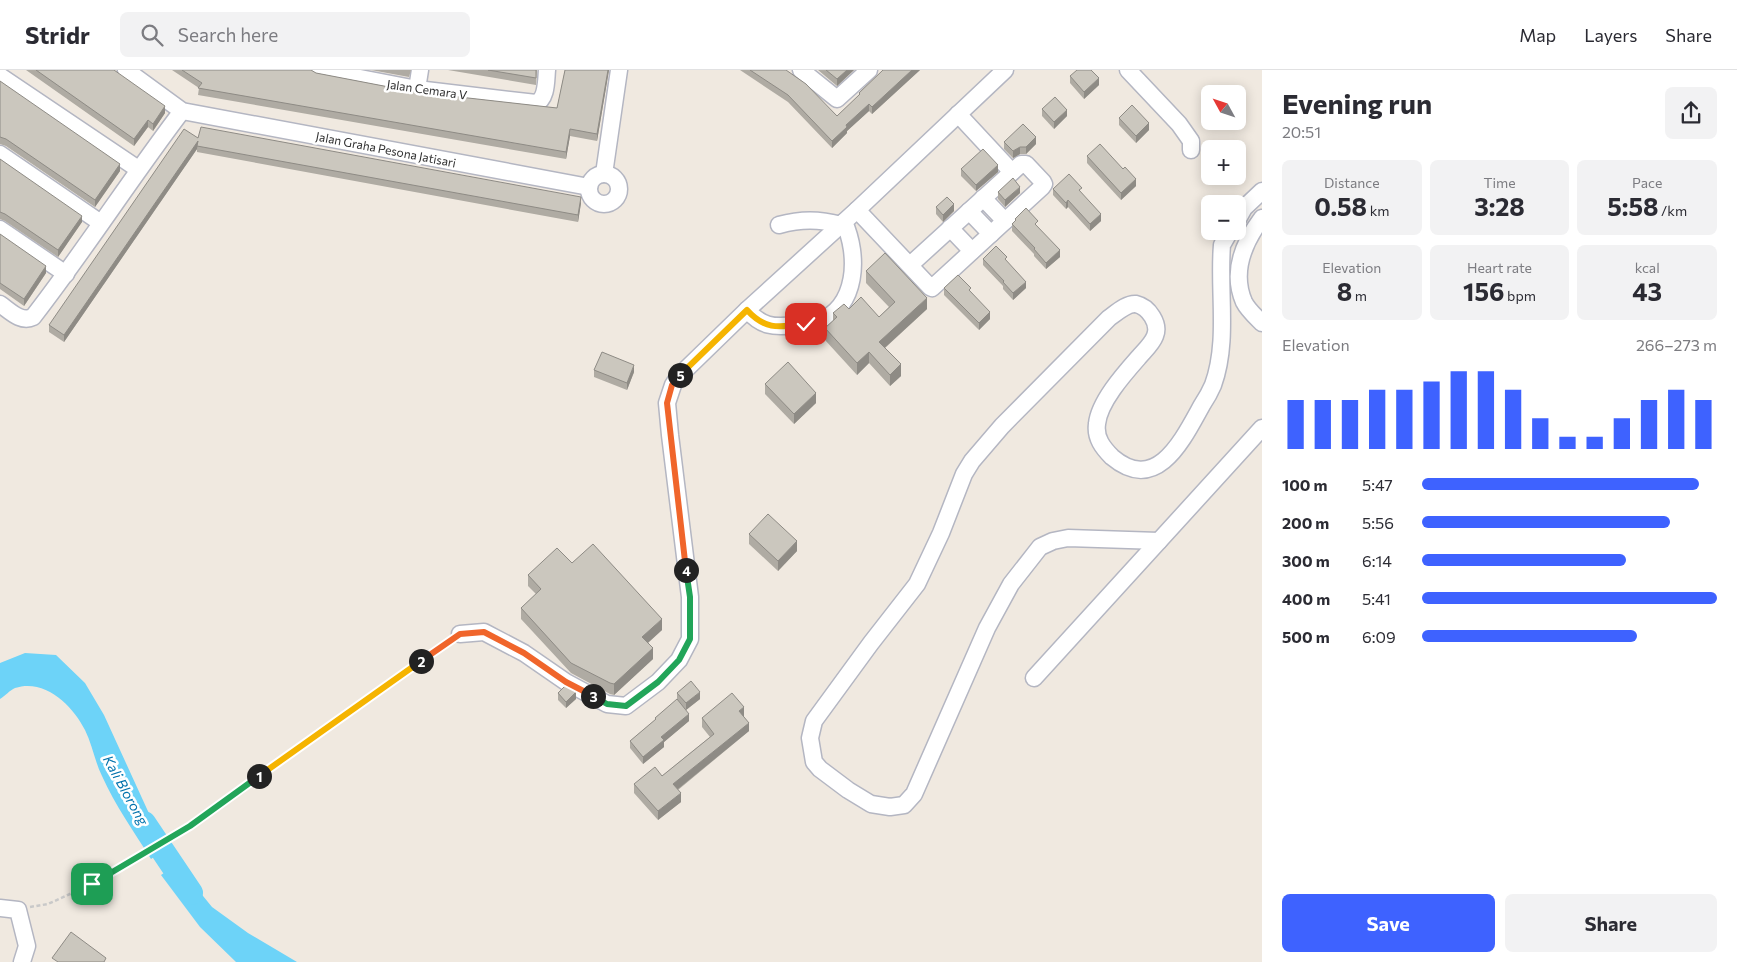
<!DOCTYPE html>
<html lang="en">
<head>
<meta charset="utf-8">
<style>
	body { margin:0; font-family:Commissioner,sans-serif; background:#f2f2f3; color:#2b2b33; height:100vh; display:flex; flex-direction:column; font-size:19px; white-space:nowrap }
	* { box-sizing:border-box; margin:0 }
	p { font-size:16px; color:#7c7c81 }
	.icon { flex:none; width:28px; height:28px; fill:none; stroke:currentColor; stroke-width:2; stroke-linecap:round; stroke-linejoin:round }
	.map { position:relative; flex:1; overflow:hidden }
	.panel { display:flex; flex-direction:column; background:#fff; width:475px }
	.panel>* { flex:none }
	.needle { width:32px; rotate:310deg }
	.buttons { position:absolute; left:1201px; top:15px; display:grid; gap:10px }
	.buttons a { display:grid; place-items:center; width:45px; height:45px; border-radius:8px; background:#fff; box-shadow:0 2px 12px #0003; font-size:25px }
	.pin { position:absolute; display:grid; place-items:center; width:42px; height:42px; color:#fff; margin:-21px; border-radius:10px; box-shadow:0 2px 8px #0006 }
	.km { position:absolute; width:25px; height:25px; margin:-12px; border-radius:50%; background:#222; color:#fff; font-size:14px; line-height:25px; text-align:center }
	.round { display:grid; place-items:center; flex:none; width:52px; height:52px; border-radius:8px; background:#f2f2f3 }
	.summary { display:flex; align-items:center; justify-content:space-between; height:85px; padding:0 20px }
	h1 { font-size:28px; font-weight:700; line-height:38px }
	.metrics { display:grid; grid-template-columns:repeat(3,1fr); gap:8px; height:85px; padding:5px 20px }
	.metrics div { display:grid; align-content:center; border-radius:8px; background:#f2f2f3; text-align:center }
	.metrics b { font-size:25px; font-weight:700 }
	.metrics small { font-size:14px; font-weight:400 }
	.metrics p { font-size:14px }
	.chart { height:140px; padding:10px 20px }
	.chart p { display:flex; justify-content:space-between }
	.chart svg { width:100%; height:90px; margin-top:5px; stroke:#3e62ff; stroke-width:6 }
	.cta { display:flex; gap:10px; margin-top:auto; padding:10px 20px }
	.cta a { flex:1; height:58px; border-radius:8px; background:#3e62ff; color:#fff; font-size:20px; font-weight:700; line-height:58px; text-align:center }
	.cta a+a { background:#f2f2f3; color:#2b2b33 }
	ul { padding:0 20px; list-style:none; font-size:16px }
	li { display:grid; grid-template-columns:80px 60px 1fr; align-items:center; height:38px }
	li i { height:12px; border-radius:6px; background:#3e62ff }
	header { display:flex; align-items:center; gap:30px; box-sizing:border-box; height:70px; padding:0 25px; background:#fff; border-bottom:1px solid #e1e1e2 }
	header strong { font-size:24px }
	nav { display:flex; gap:28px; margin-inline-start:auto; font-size:18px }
	.search { width:350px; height:45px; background:#f2f2f3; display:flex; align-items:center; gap:12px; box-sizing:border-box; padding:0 18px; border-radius:8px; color:#7c7c81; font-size:19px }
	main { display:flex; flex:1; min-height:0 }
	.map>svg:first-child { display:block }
	.water { fill:#6dd3f8 }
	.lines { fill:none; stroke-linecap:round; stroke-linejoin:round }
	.river { stroke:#6dd3f8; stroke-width:24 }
	.minor-casing { stroke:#b4b6c2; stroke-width:19 }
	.path { stroke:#c9c9c9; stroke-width:2.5; stroke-dasharray:4 2.5; stroke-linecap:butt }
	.minor { stroke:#fff; stroke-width:16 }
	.wall { fill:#afaba3 }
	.shaded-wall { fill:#8e8b85 }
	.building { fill:#cbc7be; stroke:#8e8b85 }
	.split-1-casing { stroke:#fff; stroke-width:10 }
	.split-2-casing { stroke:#fff; stroke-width:10 }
	.split-3-casing { stroke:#fff; stroke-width:10 }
	.split-4-casing { stroke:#fff; stroke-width:10 }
	.split-5-casing { stroke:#fff; stroke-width:10 }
	.split-6-casing { stroke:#fff; stroke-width:10 }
	.split-1 { stroke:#22a559; stroke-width:6 }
	.split-2 { stroke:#f5b400; stroke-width:6 }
	.split-3 { stroke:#f0652b; stroke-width:6 }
	.split-4 { stroke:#22a559; stroke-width:6 }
	.split-5 { stroke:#f0652b; stroke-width:6 }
	.split-6 { stroke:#f5b400; stroke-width:6 }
	.labels { text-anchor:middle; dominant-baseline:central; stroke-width:5; stroke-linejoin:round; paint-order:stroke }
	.street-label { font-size:12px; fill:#2e2e2e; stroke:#fff }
	.water-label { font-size:14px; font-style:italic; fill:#0373ad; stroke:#fff }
</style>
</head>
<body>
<header>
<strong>Stridr</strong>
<div class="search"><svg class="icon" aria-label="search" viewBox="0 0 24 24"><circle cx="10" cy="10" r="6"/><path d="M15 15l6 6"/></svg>Search here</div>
<nav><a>Map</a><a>Layers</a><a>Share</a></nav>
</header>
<main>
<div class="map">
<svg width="1262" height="892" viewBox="0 0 1262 892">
	<rect width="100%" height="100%" fill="#f0e9e0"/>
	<g class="water">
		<path d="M25,583L56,585L85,613L104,645L152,750L170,775L151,789C134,762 115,735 102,706C95,692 92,674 85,660C73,636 45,608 15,618C10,620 5,626 0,629V593Z"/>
		<path d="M177,794L212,837L248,863L297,892H236L200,857L161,805Z"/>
	</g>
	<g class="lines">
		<path class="river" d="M144,753L191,823"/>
		<defs>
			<g id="minor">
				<path d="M126,0L182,41L589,117"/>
				<path d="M318,0L417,19L536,33C547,29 546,10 547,0"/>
				<path d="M801,0L837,29L869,0"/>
				<path d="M1128,0L1179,54L1191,71V80"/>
				<path d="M0,6L138,99"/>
				<path d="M417,19L420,0"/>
				<path d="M958,44L1012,102"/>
				<path d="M0,84L101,153"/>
				<circle cx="604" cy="119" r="15"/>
				<path d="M604,104L619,0"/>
				<path d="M983,128L1005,151"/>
				<path d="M857,140L930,217L932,218L1042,117L1044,114L1043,112L1026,94H1021L910,195"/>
				<path d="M969,141L991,164"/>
				<path d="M1262,148C1244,172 1231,202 1244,232C1248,240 1256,247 1262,253"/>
				<path d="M1238,149L1244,138L1262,121"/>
				<path d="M779,155C801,149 819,149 841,155"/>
				<path d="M950,158L972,181"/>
				<path d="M0,159L66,204"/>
				<path d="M0,234C10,241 21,253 33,247C85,180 131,108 182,41"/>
				<path d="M747,240C761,256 773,258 795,255C802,254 811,254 818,252C858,237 859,185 844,152"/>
				<path d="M1159,471L1068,468L1053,471L1040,477L1011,514L987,558L914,724L904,735L890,737L871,734L848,720L820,699L814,692L810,668L814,651L871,573L917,514L941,463L964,404L972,391L1002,356L1109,248C1116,243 1127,233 1136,234C1149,237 1160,254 1155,266C1152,274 1144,281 1139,287C1124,304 1099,332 1097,354C1095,368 1103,378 1112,387C1157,425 1183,369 1202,335C1206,329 1210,322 1213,315C1229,271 1218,221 1222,175L1230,161"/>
				<path d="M460,564L484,562L524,583L566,612L607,634L626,636L658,612L679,590L690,569V527L670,365L667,333L673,315L678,307L747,240L857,140L1005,0"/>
				<path d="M1034,608L1262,358"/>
				<path d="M0,838L18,840L27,876L22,892"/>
			</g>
		</defs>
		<use href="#minor" class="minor-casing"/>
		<path class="path" d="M30,837L48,834L92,814L190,755L380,618L448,572"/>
		<use href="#minor" class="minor"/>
	</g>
	<g class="wall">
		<path d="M26,0H114L165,43L153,61L148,57L134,76Z"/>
		<path d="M172,0H311L316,3L415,22L557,38L565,0H609L597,71L570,66L566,89L198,25L199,18Z"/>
		<path d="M371,0H411L409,7Z"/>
		<path d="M448,0H537L536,15Z"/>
		<path d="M740,0H786L837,46L859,26V23L883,0H920L872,44L869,41L847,61V63L832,78L788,32Z"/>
		<path d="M818,0H854L837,16Z"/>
		<path d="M1070,6L1099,15L1084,29L1070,13Z"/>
		<path d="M0,11L120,101L95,137L6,76L0,74Z"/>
		<path d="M1042,39L1067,46L1054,59L1042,46Z"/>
		<path d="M1119,48L1149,60L1136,73L1119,55Z"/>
		<path d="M198,68L581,133L578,152L197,82V79L64,272L49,262V255Z"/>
		<path d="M1004,72L1036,74L1026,84H1020L1013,88L1004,79Z"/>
		<path d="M1087,86L1123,99L1136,116L1121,130L1087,93Z"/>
		<path d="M0,89L82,152L58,187L5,151L0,149Z"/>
		<path d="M961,99L998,102L976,121L961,106Z"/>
		<path d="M1053,119L1082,124L1101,151L1090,161L1068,137L1066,139L1053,125Z"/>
		<path d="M998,122L1020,123L1005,137L998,129Z"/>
		<path d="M936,137L954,141L943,152L936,144Z"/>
		<path d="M1015,149L1038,157L1060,187L1046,199L1034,186V184L1012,161V154L1015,152Z"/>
		<path d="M0,164L46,203L24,236L0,219Z"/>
		<path d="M983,189L1007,192L1026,218L1013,230L1003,219V216L983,195Z"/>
		<path d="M866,201L927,239L885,278L901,306L890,316L869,293L857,305L825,270V258L833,251V243L849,239L879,247L889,237L866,213Z"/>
		<path d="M944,218L971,222L990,249L979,260L944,225Z"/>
		<path d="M594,300L634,302L627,320L594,307Z"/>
		<path d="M765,314L816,333L794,354L765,324Z"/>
		<path d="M749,464L797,481L778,501L749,474Z"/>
		<path d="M572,493L662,560L648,573L653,589L614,625L610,624L571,603L521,549V538L536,524L528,516V505Z"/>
		<path d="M558,623L576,629L566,638L558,630Z"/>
		<path d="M677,623L700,629L686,640L689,651L664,672V677L643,694L630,678V671L655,650V648L677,630Z"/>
		<path d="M744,646V647L749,661L678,720L681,732L658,750L634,723V714L662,706L710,667L702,657V648Z"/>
	</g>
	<g class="shaded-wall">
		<path d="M608,0H609L597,71V64Z"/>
		<path d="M847,0H854L837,16V9Z"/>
		<path d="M912,0H920L872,44V37Z"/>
		<path d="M1099,8V15L1084,29V22Z"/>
		<path d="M869,34V41L847,61V63L832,78V71L846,55Z"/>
		<path d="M165,36V43L153,61V54Z"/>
		<path d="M1067,40V46L1054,59V52Z"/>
		<path d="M148,50V57L134,76V69Z"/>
		<path d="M1149,53V60L1136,73V66Z"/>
		<path d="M570,59V66L566,89V82Z"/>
		<path d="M1036,67V74L1026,84V77Z"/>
		<path d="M198,71L197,79L64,272V265Z"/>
		<path d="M1020,77V84L1013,88V81Z"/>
		<path d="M120,94V101L95,137V130Z"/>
		<path d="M998,95V102L976,121V115Z"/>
		<path d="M1136,109V116L1121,130V123Z"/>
		<path d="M1020,117V123L1005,137V130Z"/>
		<path d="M581,127V133L578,152V145Z"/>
		<path d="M1068,130V137L1066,139V133Z"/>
		<path d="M954,134V141L943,152V145Z"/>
		<path d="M1101,144V151L1090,161V154Z"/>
		<path d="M82,146V152L58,187V180Z"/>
		<path d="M1060,180V187L1046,199V193Z"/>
		<path d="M46,196V203L24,236V229Z"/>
		<path d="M1026,212V218L1013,230V223Z"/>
		<path d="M927,228V239L879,283V272Z"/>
		<path d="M990,242V249L979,260V253Z"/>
		<path d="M869,282V293L857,305V293Z"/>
		<path d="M901,294V306L890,316V305Z"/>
		<path d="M634,295V302L627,320V313Z"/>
		<path d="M816,323V333L794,354V344Z"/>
		<path d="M797,471V481L778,501V491Z"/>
		<path d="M662,549V560L642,578V567Z"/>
		<path d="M653,578V589L614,625V614Z"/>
		<path d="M576,622V629L566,638V632Z"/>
		<path d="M700,622V629L686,640V633Z"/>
		<path d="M744,637V646L739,650V641Z"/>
		<path d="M689,644V651L664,672V677L643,694V687L661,667Z"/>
		<path d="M749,653V661L673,723V714Z"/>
		<path d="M681,723V732L658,750V741Z"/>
	</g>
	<g class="building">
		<path d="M36,0H114L165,36L153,54L148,50L134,69Z"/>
		<path d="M182,0H311L316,3L415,22L557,38L565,0H608L597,64L570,59L566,82L198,18L202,13Z"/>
		<path d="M488,0H536V8Z"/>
		<path d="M750,0H786L806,14L837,46L860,24L859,23L883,0H912L872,37L869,34L846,55L847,57L832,71L788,25Z"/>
		<path d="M826,0H847L837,9Z"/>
		<path d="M1077,0H1091L1099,8L1084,22L1070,6Z"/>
		<path d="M0,11L120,94L95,130L6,69L0,67Z"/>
		<path d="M1055,27L1067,40L1054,52L1042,39Z"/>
		<path d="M1132,35L1149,53L1136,66L1119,48Z"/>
		<path d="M1023,54L1036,67L1026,77H1020L1013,81L1004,72Z"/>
		<path d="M201,57L581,127L578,145L197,76L198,71L64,265L49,255L184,59L198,68Z"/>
		<path d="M1100,74L1123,99L1125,97L1136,109L1121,123L1087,86Z"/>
		<path d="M983,79L998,95L976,115L961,99Z"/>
		<path d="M0,89L82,146L58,180L5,144L0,142Z"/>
		<path d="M1069,104L1082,118L1079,120L1101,144L1090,154L1068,130L1066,133L1053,119Z"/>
		<path d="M1013,108L1020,117L1005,130L998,122Z"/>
		<path d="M947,127L954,134L943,145L936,137Z"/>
		<path d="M1026,138L1038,151L1035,154L1060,180L1046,193L1034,179L1035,178L1012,154L1016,150L1015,149Z"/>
		<path d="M0,164L46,196L24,229L0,213Z"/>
		<path d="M996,176L1007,187L1005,189L1026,212L1013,223L1003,212L1004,211L983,189Z"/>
		<path d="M885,183L927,228L879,272L901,294L890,305L869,282L857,293L825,258L837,247L833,243L844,234L849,239L861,227L879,247L895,232L866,201Z"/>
		<path d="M958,205L971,218L969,220L990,242L979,253L944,218Z"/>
		<path d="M602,282L634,295L627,313L594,300Z"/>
		<path d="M788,292L816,323L794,344L765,314Z"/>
		<path d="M768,444L797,471L778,491L749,464Z"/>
		<path d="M593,474L662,549L642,567L653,578L614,614L610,613L571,593L521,538L541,519L528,505L557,478L572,493Z"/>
		<path d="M691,611L700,622L686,633L677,623Z"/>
		<path d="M565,616L576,622L566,632L558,623Z"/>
		<path d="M732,623L744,637L739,641L749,653L673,714L681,723L658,741L634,714L655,697L662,706L714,664L702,648Z"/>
		<path d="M677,629L689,644L661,667L664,670L643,687L630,671L656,649L655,648Z"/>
		<path d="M71,862L106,888L104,892H58L52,888Z"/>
	</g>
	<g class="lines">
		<defs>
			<path id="split-1" d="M92,814L190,756L259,706"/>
			<path id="split-2" d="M259,706L421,591"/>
			<path id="split-3" d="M421,591L460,564L484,562L524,583L566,612L593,626"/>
			<path id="split-4" d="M593,626L607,634L626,636L658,612L679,590L690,569V527L686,500"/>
			<path id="split-5" d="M680,305L672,315L667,333L686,500"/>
			<path id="split-6" d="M680,305L747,240C766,261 780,257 806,254"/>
		</defs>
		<use href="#split-1" class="split-1-casing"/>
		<use href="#split-2" class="split-2-casing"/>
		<use href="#split-3" class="split-3-casing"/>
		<use href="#split-4" class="split-4-casing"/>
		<use href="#split-5" class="split-5-casing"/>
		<use href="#split-6" class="split-6-casing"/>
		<use href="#split-1" class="split-1"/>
		<use href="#split-2" class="split-2"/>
		<use href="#split-3" class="split-3"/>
		<use href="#split-4" class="split-4"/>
		<use href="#split-5" class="split-5"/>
		<use href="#split-6" class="split-6"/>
	</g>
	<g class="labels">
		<g class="street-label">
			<text transform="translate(427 19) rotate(8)">Jalan Cemara V</text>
			<text transform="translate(386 79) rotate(11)">Jalan Graha Pesona Jatisari</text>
		</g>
		<g class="water-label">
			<text transform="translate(126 720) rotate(61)">Kali Blorong</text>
		</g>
	</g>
</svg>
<div class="buttons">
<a><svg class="needle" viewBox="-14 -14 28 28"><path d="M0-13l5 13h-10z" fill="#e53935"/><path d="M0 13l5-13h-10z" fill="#7c7c81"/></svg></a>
<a>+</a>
<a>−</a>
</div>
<div class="pin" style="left:92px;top:814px;background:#1e9e55"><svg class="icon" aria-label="arrive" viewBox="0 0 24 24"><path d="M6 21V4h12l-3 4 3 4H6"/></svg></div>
<div class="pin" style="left:806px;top:254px;background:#d93025"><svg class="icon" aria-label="check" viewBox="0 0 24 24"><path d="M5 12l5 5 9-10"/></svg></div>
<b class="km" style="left:259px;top:706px">1</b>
<b class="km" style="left:421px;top:591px">2</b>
<b class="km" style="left:593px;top:626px">3</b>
<b class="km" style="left:686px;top:500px">4</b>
<b class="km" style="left:680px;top:305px">5</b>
</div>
<section class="panel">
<div class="summary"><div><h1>Evening run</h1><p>20:51</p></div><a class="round"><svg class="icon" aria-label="share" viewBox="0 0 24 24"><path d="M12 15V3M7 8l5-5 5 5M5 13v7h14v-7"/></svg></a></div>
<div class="metrics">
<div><p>Distance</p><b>0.58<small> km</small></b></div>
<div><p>Time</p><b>3:28</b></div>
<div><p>Pace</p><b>5:58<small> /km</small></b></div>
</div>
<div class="metrics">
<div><p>Elevation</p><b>8<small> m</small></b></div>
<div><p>Heart rate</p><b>156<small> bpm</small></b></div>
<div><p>kcal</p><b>43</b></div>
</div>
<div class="chart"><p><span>Elevation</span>266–273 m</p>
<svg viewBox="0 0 160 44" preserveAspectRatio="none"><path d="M5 44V20M15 44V20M25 44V20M35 44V15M45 44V15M55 44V11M65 44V6M75 44V6M85 44V15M95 44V29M105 44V38M115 44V38M125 44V29M135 44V20M145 44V15M155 44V20"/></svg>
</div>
<ul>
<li><b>100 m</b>5:47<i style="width:94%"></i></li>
<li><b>200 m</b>5:56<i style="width:84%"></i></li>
<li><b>300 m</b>6:14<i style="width:69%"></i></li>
<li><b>400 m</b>5:41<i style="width:100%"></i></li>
<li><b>500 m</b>6:09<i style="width:73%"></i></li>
</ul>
<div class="cta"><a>Save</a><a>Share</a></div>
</section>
</main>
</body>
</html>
